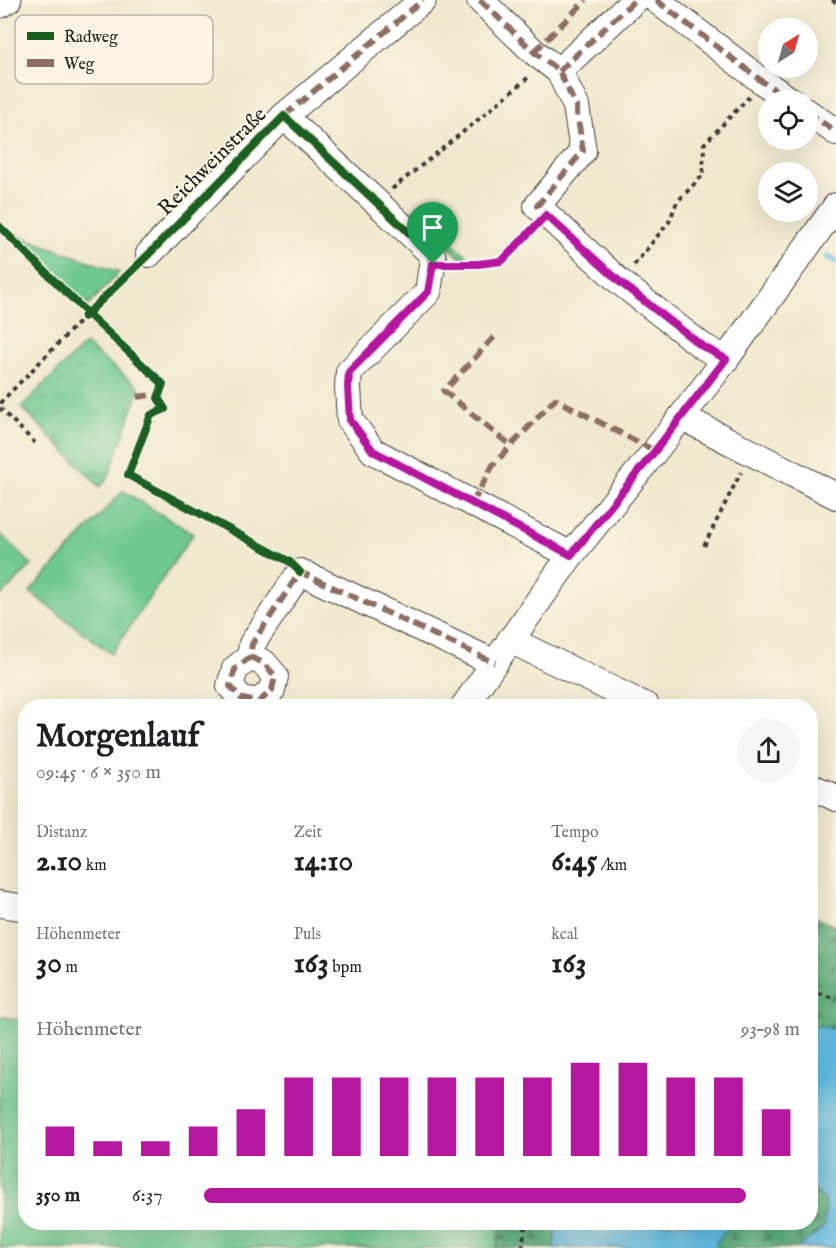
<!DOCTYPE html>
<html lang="de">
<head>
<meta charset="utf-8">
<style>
	body { margin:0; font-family:"IM FELL English",serif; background:#f6f6f6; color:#202124; height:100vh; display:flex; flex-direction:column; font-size:22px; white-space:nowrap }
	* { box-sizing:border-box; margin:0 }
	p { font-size:20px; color:#757577 }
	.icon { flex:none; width:33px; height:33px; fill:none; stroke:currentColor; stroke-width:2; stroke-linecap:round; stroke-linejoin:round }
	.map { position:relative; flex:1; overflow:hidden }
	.panel { position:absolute; left:18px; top:699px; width:800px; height:531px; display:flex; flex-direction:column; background:#fff; border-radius:24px; box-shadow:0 6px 24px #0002 }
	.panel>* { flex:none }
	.needle { width:39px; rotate:37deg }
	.fabs { position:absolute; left:758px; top:18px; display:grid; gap:12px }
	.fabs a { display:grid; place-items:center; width:60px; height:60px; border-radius:50%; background:#fff; box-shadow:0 6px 24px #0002; font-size:30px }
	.pin { position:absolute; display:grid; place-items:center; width:51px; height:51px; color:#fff; margin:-62px -26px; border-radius:50% 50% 50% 0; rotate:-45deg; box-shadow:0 0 6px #0007 }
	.pin .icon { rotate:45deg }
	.round { display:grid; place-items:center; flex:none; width:63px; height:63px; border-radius:32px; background:#f6f6f6 }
	.head { display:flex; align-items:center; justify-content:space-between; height:102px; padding:0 18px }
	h1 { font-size:33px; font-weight:700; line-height:45px }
	.metrics { display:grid; grid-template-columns:repeat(3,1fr); gap:9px; height:102px; padding:6px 18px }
	.metrics div { display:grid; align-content:center }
	.metrics b { font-size:30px; font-weight:700 }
	.metrics small { font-size:16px; font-weight:400 }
	.metrics p { font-size:16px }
	.chart { height:168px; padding:12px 18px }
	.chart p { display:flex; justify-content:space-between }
	.chart svg { width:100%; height:108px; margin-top:6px; stroke:#b5179e; stroke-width:6 }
	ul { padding:0 18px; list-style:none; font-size:20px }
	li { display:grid; grid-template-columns:96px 72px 1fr; align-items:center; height:45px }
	li i { height:15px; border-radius:8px; background:#b5179e }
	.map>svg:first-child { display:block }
	.grass { fill:#6fc98f; stroke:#467256; stroke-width:1.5 }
	.forest { fill:url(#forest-firs); stroke:#3c644b; stroke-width:1.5 }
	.park { fill:url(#park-tufts); stroke:#467256; stroke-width:1.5 }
	.water { fill:#60b9de; stroke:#3e6a7d; stroke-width:1.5 }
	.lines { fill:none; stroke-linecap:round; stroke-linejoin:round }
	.stream { stroke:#60b9de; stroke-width:6 }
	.minor-casing { stroke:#3c3b37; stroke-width:28 }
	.path { stroke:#3c3b37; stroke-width:4; stroke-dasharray:4.5 4.5; stroke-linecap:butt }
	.minor { stroke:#fff; stroke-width:26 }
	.quiet { stroke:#8d6e63; stroke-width:6; stroke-dasharray:12 6; stroke-linecap:butt }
	.cycleway-casing { stroke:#fcf5e5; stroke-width:11 }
	.cycleway { stroke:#1b5e20; stroke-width:8 }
	.route-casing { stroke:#fff; stroke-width:12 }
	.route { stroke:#b5179e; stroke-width:8 }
	.labels { text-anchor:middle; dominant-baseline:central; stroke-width:4.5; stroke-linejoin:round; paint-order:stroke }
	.street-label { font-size:21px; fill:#1c1c1c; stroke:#fcf5e5 }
	.key { fill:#fcf5e5; stroke:#b9b4a9; stroke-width:1.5 }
	.key-label { font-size:16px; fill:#1c1c1c }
</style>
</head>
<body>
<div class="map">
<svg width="836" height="1248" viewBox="0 0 836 1248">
	<defs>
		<pattern id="forest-firs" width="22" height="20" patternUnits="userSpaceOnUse" patternTransform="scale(1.5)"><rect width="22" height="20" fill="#5bad7a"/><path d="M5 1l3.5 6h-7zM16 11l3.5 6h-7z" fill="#4a8c63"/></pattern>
		<pattern id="park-tufts" width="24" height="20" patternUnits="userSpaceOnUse" patternTransform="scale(1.5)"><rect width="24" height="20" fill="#6fc98f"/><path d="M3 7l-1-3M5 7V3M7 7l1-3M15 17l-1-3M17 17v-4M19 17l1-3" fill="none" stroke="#60ac7b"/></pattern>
	</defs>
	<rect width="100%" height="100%" fill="#fcf5e5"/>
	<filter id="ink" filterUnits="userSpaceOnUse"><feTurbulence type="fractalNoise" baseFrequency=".0167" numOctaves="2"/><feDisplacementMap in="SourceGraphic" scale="12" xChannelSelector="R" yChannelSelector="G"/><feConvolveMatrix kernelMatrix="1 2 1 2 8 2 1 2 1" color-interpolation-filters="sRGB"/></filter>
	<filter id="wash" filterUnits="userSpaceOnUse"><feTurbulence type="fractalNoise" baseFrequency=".008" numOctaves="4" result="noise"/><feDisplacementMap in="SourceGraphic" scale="24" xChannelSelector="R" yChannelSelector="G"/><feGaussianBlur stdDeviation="1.35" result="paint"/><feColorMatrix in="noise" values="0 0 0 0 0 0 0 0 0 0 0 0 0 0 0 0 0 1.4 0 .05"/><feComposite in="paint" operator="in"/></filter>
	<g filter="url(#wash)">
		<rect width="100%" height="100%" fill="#f0e9cd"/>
		<g class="grass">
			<path d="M415,211L471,259H462L410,212Z"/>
			<path d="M14,234L119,272L88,306Z"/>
			<path d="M123,491L193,534L111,654L30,592Z"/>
			<path d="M0,534L32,565L2,595L0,593Z"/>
			<path d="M0,1016L25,1021L26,1222L501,1223L497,1248H0Z"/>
		</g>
		<g class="forest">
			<path d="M810,915L836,927V1030L818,1025L810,1032Z"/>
			<path d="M810,1186L826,1201L823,1228L797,1248H716L717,1242L733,1223L810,1222Z"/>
			<path d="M501,1223H560L555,1248H497Z"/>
		</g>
		<path class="park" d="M85,344L140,388L108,478L100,487L21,407Z"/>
		<g class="water">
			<path d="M818,1025L836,1030V1248H797L823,1228L826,1201L810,1186V1032Z"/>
			<path d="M558,1223V1222L733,1223L717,1242L716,1248H553Z"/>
		</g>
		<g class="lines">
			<path class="stream" d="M827,257L836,261"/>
		</g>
	</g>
	<g filter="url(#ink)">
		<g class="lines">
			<defs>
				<g id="minor">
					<path d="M480,0L534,52L559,71L576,106L583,151L537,206L620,282L702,346L726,359"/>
					<path d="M656,0L763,82L790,100"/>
					<path d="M0,5L8,0"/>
					<path d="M559,71L635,0"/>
					<path d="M807,112L836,132"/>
					<path d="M284,116L423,0"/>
					<path d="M149,254L284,116L432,254L433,259L428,292L349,372L348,387L350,420L373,451L571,555"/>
					<path d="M682,417L836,496"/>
					<path d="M510,640L646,706"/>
					<path d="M250,657L264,663L275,676L272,690L259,702L242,699L230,686L235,669L250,657L252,644L300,572L495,663"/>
					<path d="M464,706L571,555L655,451L726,359L836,206"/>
					<path d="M810,786L836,798"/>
					<path d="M0,904L26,908"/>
				</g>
			</defs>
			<use href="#minor" class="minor-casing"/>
			<g class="path">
				<path d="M832,0L836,2"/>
				<path d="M392,189L473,124L530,76"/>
				<path d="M453,263L479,264L502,261L531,231"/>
				<path d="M634,265L669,222L677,202L703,175L704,144L749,97"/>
				<path d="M0,403L84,317"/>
				<path d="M0,408L37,445"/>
				<path d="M704,546L741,472"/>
				<path d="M810,990L836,999"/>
				<path d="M522,1248L526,1222"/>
			</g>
			<use href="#minor" class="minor"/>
			<g class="quiet">
				<path d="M480,0L534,52L559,71L576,106L583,151L537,206L620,282L702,346L726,359"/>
				<path d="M656,0L763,82L790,100"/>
				<path d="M534,52L586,0"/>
				<path d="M559,71L635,0"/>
				<path d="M807,112L836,132"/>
				<path d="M284,116L423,0"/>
				<path d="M494,337L444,391L511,446"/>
				<path d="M137,397L159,394"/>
				<path d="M472,504L493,465L555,399L655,451"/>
				<path d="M250,657L264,663L275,676L272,690L259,702L242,699L230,686L235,669L250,657L252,644L300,572L495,663"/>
			</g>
			<defs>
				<g id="cycleway">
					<path d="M0,227L88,314L163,384L158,398L165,409L151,415L128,475L290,562L300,572"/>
					<path d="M84,317L149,254L284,116L432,254L433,259L428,292L349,372L348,387L350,420L373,451L571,555"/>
				</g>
			</defs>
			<use href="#cycleway" class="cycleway-casing"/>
			<use href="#cycleway" class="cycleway"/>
		</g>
	</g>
	<g class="lines" filter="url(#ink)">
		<defs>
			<path id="route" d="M546,215L620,282L702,346L726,359L655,451L571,555L373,451L350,420L348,387L349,372L428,292L433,264H478L502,261Z"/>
		</defs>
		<use href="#route" class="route-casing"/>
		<use href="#route" class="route"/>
	</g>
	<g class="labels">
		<g class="street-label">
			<text transform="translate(213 162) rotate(-45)">Reichweinstraße</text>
		</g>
	</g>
	<rect x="15" y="15" width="198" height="69" rx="9" class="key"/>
	<rect x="27" y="32" width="27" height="8" fill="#1b5e20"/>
	<rect x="27" y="59" width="27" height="8" fill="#8d6e63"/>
	<g class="key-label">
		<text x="64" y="42">Radweg</text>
		<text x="64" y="69">Weg</text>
	</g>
</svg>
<div class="fabs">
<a><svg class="needle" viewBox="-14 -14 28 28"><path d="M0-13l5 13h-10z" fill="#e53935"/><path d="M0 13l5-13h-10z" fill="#757577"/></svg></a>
<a><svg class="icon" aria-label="locate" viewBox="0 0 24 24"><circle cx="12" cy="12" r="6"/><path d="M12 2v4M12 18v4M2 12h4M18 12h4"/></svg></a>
<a><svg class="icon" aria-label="layers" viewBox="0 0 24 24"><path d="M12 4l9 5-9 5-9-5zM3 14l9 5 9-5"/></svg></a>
</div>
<div class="pin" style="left:433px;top:264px;background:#1e9e55"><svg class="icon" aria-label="arrive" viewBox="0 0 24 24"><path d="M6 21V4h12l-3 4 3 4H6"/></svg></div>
<section class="panel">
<div class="head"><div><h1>Morgenlauf</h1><p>09:45 · 6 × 350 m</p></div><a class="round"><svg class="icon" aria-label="share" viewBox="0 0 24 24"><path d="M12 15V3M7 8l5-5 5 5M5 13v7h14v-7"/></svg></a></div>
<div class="metrics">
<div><p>Distanz</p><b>2.10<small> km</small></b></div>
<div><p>Zeit</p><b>14:10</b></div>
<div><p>Tempo</p><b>6:45<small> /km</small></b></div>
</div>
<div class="metrics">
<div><p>Höhenmeter</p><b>30<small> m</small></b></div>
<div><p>Puls</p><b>163<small> bpm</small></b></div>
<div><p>kcal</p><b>163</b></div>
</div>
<div class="chart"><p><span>Höhenmeter</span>93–98 m</p>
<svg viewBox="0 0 160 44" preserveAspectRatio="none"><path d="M5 44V32M15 44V38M25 44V38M35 44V32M45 44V25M55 44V12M65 44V12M75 44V12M85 44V12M95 44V12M105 44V12M115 44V6M125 44V6M135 44V12M145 44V12M155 44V25"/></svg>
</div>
<ul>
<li><b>350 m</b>6:37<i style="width:91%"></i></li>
</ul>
</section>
</div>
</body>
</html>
